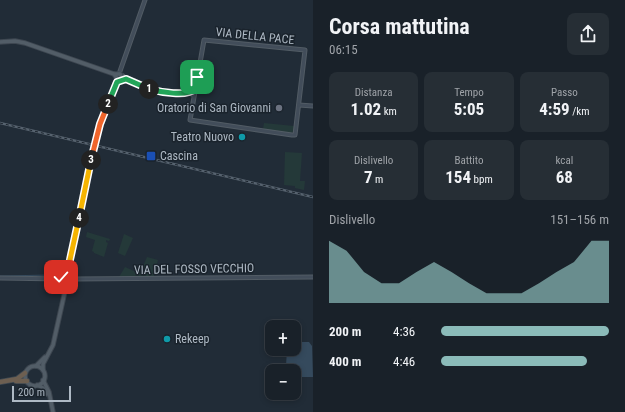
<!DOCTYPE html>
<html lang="it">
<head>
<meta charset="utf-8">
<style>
	body { margin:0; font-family:"Roboto Condensed",sans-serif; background:#262e35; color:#f1f3f6; height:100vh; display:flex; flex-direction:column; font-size:15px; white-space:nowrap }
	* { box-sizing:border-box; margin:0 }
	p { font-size:13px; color:#9fa3a8 }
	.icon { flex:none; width:22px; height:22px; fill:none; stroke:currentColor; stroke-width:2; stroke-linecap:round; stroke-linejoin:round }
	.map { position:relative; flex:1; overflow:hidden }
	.sheet { display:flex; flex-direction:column; background:#192129; width:312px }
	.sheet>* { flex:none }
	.controls { position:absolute; left:265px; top:320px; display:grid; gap:8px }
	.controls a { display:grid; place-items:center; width:36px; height:36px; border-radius:8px; background:#192129; box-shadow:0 2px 6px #0003,0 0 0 1px #373e46; font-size:20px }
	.scale { position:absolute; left:12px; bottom:10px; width:59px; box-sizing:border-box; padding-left:4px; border:2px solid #aeb9c4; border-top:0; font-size:11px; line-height:14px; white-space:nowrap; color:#aeb9c4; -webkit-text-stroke:3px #1a232c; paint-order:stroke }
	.pin { position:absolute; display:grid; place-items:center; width:34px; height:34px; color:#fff; margin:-17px; border-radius:8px; box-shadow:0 2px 6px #0006 }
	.km { position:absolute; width:20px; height:20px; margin:-10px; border-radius:50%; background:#222; color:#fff; font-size:11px; line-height:20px; text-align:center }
	.round { display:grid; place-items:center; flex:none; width:42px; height:42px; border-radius:8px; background:#262e35 }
	.overview { display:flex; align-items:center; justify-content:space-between; height:68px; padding:0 16px }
	h1 { font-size:22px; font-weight:700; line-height:30px }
	.figures { display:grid; grid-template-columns:repeat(3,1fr); gap:6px; height:68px; padding:4px 16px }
	.figures div { display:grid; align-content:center; border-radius:8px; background:#262e35; text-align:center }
	.figures b { font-size:17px; font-weight:700 }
	.figures small { font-size:11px; font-weight:400 }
	.figures p { font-size:11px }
	.chart { height:112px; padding:8px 16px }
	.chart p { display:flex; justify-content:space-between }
	.chart svg { width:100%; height:72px; margin-top:4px; fill:#8bbbb9; opacity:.7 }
	ul { padding:0 16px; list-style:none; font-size:13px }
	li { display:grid; grid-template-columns:64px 48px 1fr; align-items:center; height:30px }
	li i { height:10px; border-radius:5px; background:#8bbbb9 }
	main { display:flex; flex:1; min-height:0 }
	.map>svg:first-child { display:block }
	.green { fill:#243939 }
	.water { fill:#354a5d }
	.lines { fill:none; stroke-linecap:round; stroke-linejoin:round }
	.stream { stroke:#354a5d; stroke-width:1 }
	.secondary-casing { stroke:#525c65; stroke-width:5 }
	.primary-casing { stroke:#3e4751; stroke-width:5.5 }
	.highway-casing { stroke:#3f4952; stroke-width:6 }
	.secondary { stroke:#424d5a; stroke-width:3 }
	.primary { stroke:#525d67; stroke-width:3.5 }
	.highway { stroke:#6d5f51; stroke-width:4.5 }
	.rail-casing { stroke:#56626e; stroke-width:2.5 }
	.rail { stroke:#1a232c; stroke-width:1; stroke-dasharray:3; stroke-linecap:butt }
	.primary-bridge-casing { stroke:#3e4751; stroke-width:5.5; stroke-linecap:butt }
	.primary-bridge { stroke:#525d67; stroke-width:3.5 }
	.split-1-casing { stroke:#fff; stroke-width:8 }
	.split-2-casing { stroke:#fff; stroke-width:8 }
	.split-3-casing { stroke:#fff; stroke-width:8 }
	.split-4-casing { stroke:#fff; stroke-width:8 }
	.split-5-casing { stroke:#fff; stroke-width:8 }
	.split-1 { stroke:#22a559; stroke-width:5 }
	.split-2 { stroke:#22a559; stroke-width:5 }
	.split-3 { stroke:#f0652b; stroke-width:5 }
	.split-4 { stroke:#f5b400; stroke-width:5 }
	.split-5 { stroke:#f5b400; stroke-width:5 }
	.worship-dot { fill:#6b7280; stroke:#1a232c; stroke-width:1.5 }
	.culture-dot { fill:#0f9aa8; stroke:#1a232c; stroke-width:1.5 }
	.transit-dot { fill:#1a4fb4; stroke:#1a232c; stroke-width:1.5 }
	.labels { text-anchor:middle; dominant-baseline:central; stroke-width:3; stroke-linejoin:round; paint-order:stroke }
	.street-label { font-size:12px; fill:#aeb9c4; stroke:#1a232c }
	.poi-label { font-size:12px; fill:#aeb9c4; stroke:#1a232c; text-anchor:end }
</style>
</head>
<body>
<main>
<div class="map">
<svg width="313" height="412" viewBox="0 0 313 412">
	<rect width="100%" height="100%" fill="#212c37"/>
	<g class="green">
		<path d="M264,123L294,126V131L291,133L263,129Z"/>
		<path d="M285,152L302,153L300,181H305L304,190L295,188V186L284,185Z"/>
		<path d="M87,232L110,239L109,241L106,240V242L108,243L104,257L94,253V252L92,251L95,240L86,237Z"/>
		<path d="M124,234L133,238L125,256L118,253Z"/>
		<path d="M147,257L158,260L154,276L119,277L125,267L136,272L141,271Z"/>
	</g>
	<path class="water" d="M294,342H309L312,346L313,377H300C298,369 293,367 286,366L287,349H294Z"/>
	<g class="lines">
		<path class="stream" d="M0,276L52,275"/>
		<defs>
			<g id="secondary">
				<path d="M204,40L305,50L295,135H292L190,120Z"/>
				<path d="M119,74L145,0"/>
				<path d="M123,76L126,79L155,90L189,93L194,95"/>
				<path d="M299,105L313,106"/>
				<path d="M0,278L61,279"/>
				<path d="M69,280L74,279L313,277"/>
			</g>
			<g id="primary">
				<path d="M0,42L15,41L25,43L114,74H120L122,78L118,80L114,74"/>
				<path d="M98,134L117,79"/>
				<path d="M65,273L69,275L70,278L66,282L62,281L61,277L68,269"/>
				<path d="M69,275L68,269L93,151"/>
				<path d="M36,366L45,357"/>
				<circle cx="35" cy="376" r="10"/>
				<path d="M43,370V364L53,345L67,282"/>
				<path d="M43,380L49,392L53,412"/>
				<path d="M37,385L43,388L47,394"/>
			</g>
			<g id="highway">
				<path d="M16,381H27"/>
				<path d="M0,382L17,379L25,373"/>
			</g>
		</defs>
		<use href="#secondary" class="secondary-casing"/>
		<use href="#primary" class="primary-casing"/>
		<use href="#highway" class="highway-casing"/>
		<use href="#secondary" class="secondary"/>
		<use href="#primary" class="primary"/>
		<use href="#highway" class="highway"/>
		<defs>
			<path id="rail" d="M0,123L313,197"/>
		</defs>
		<use href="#rail" class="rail-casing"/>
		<use href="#rail" class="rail"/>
		<defs>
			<path id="primary-bridge" d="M93,151L98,134"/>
		</defs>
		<use href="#primary-bridge" class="primary-bridge-casing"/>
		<use href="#primary-bridge" class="primary-bridge"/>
	</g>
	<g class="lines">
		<defs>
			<path id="split-1" d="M149,89C160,92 187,97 195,89L197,77"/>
			<path id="split-2" d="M108,104L117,82L126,79L149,89"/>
			<path id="split-3" d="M91,160L100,124L108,104"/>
			<path id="split-4" d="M79,218L91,160"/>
			<path id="split-5" d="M61,277L68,269L79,218"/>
		</defs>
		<use href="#split-1" class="split-1-casing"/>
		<use href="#split-2" class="split-2-casing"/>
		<use href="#split-3" class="split-3-casing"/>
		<use href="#split-4" class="split-4-casing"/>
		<use href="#split-5" class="split-5-casing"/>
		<use href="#split-1" class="split-1"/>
		<use href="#split-2" class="split-2"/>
		<use href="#split-3" class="split-3"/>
		<use href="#split-4" class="split-4"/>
		<use href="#split-5" class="split-5"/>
	</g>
	<circle class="worship-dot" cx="279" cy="108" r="4"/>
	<g class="culture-dot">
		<circle cx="242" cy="137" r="4"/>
		<circle cx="167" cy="339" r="4"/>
	</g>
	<rect class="transit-dot" x="146" y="151" width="10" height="10" rx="2"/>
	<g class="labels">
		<g class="street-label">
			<text transform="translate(255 36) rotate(6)">VIA DELLA PACE</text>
			<text transform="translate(194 269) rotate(-1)">VIA DEL FOSSO VECCHIO</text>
		</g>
		<g class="poi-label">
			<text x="271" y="108">Oratorio di San Giovanni</text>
			<text x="234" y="137">Teatro Nuovo</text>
			<text x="160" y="156" text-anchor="start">Cascina</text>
			<text x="175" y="339" text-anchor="start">Rekeep</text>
		</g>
	</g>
</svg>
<div class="controls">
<a>+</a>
<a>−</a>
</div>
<div class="scale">200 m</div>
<div class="pin" style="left:197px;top:77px;background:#1e9e55"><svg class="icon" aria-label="arrive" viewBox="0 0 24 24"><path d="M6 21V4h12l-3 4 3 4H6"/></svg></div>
<div class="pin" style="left:61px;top:277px;background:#d93025"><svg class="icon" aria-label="check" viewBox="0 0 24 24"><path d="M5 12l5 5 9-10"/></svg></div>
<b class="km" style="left:149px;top:89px">1</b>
<b class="km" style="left:108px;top:104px">2</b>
<b class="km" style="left:91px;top:160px">3</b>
<b class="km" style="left:79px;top:218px">4</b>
</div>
<section class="sheet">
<div class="overview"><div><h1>Corsa mattutina</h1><p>06:15</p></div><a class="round"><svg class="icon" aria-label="share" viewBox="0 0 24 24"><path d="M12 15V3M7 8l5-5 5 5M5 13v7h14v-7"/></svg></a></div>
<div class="figures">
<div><p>Distanza</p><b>1.02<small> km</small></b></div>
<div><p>Tempo</p><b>5:05</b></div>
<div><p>Passo</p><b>4:59<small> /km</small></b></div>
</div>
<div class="figures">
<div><p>Dislivello</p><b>7<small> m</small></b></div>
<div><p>Battito</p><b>154<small> bpm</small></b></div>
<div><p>kcal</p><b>68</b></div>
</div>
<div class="chart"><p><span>Dislivello</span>151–156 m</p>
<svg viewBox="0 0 160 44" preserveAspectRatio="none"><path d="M0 44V6L10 12L20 25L30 32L40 32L50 25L60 19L70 25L80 32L90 38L100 38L110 38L120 32L130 25L140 19L150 6L160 6V44z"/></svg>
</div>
<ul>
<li><b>200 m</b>4:36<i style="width:100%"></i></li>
<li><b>400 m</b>4:46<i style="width:87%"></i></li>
</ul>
</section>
</main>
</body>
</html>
